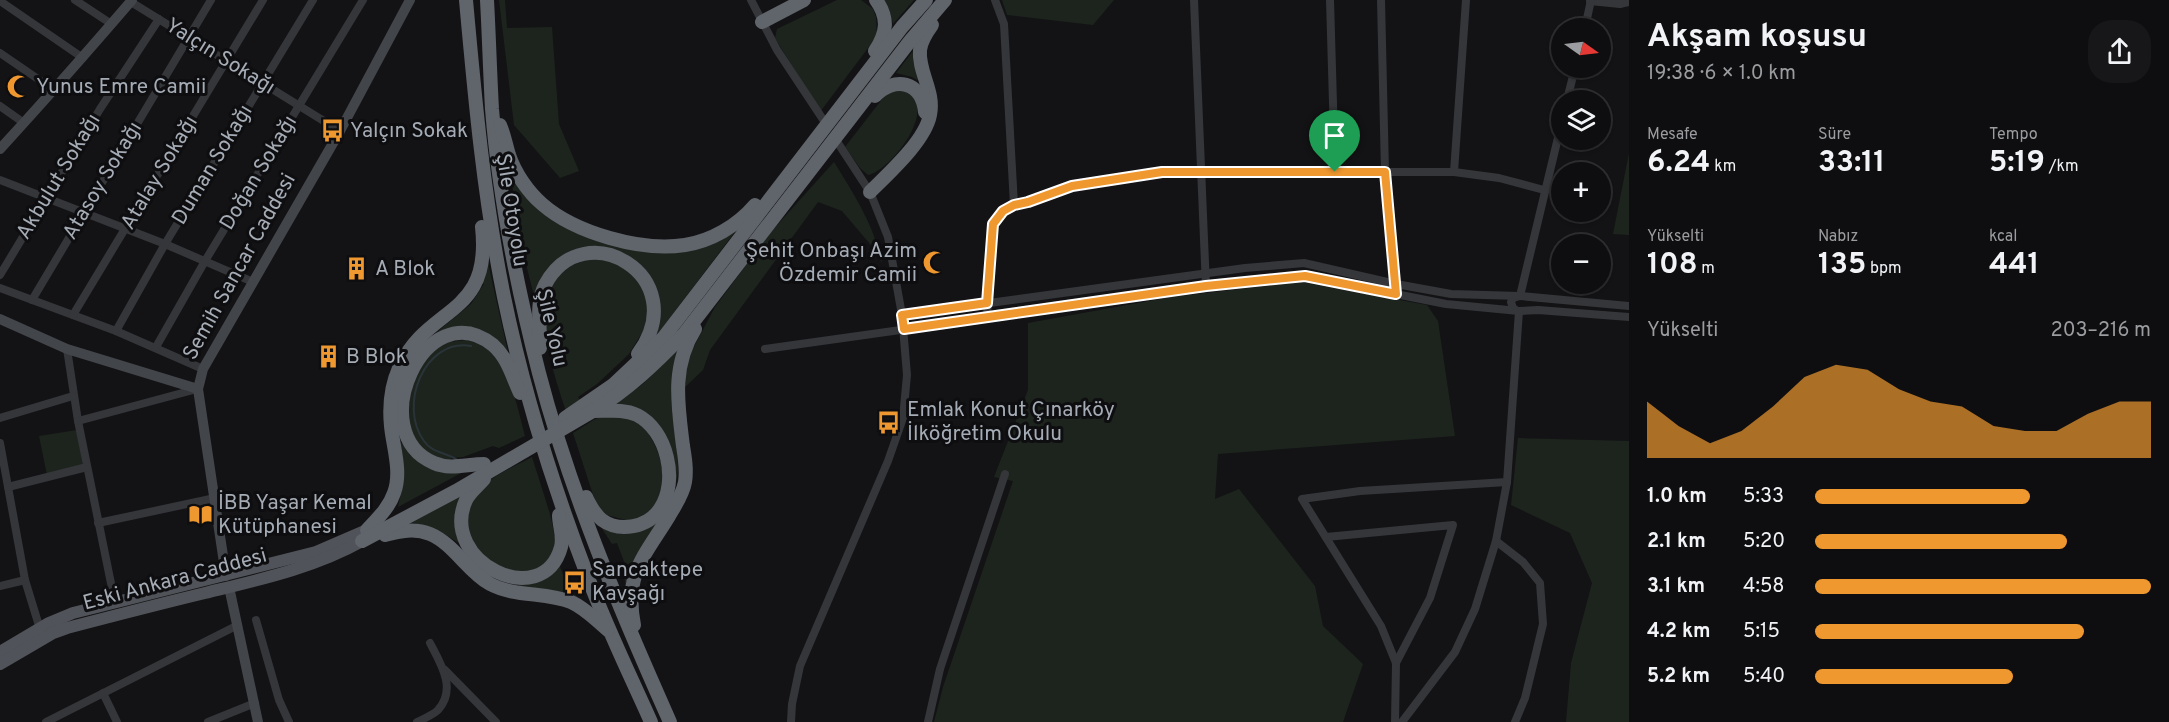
<!DOCTYPE html>
<html lang="tr">
<head>
<meta charset="utf-8">
<style>
	body { margin:0; font-family:Overpass,sans-serif; background:#171719; color:#f1f3f6; height:100vh; display:flex; flex-direction:column; font-size:22px; white-space:nowrap }
	* { box-sizing:border-box; margin:0 }
	p { font-size:20px; color:#9b9c9f }
	.icon { flex:none; width:33px; height:33px; fill:none; stroke:currentColor; stroke-width:2; stroke-linecap:round; stroke-linejoin:round }
	.map { position:relative; flex:1; overflow:hidden }
	.panel { display:flex; flex-direction:column; background:#0e0e10; width:540px }
	.panel>* { flex:none }
	.needle { width:39px; rotate:104deg }
	.tools { position:absolute; left:1551px; top:18px; display:grid; gap:12px }
	.tools a { display:grid; place-items:center; width:60px; height:60px; border-radius:50%; background:#0e0e10; box-shadow:0 2px 4px #0004,0 0 0 2px #2e2e30; font-size:30px }
	.pin { position:absolute; display:grid; place-items:center; width:51px; height:51px; color:#fff; margin:-62px -26px; border-radius:50% 50% 50% 0; rotate:-45deg; box-shadow:0 0 6px #0007 }
	.pin .icon { rotate:45deg }
	.round { display:grid; place-items:center; flex:none; width:63px; height:63px; border-radius:24px; background:#171719 }
	.overview { display:flex; align-items:center; justify-content:space-between; height:102px; padding:0 18px }
	h1 { font-size:33px; font-weight:700; line-height:45px }
	.figures { display:grid; grid-template-columns:repeat(3,1fr); gap:9px; height:102px; padding:6px 18px }
	.figures div { display:grid; align-content:center }
	.figures b { font-size:30px; font-weight:700 }
	.figures small { font-size:16px; font-weight:400 }
	.figures p { font-size:16px }
	.chart { height:168px; padding:12px 18px }
	.chart p { display:flex; justify-content:space-between }
	.chart svg { width:100%; height:108px; margin-top:6px; fill:#f09830; opacity:.7 }
	ul { padding:0 18px; list-style:none; font-size:20px }
	li { display:grid; grid-template-columns:96px 72px 1fr; align-items:center; height:45px }
	li i { height:15px; border-radius:8px; background:#f09830 }
	main { display:flex; flex:1; min-height:0 }
	.map>svg:first-child { display:block }
	.green { fill:#1d241d }
	.lines { fill:none; stroke-linecap:round; stroke-linejoin:round }
	.stream { stroke:#2a3338; stroke-width:2 }
	.street { stroke:#34363a; stroke-width:8 }
	.secondary { stroke:#42454a; stroke-width:10 }
	.primary { stroke:#505359; stroke-width:12 }
	.highway { stroke:#60646b; stroke-width:14 }
	.route-casing { stroke:#fff; stroke-width:12 }
	.route { stroke:#f09830; stroke-width:8 }
	.labels { text-anchor:middle; dominant-baseline:central; stroke-width:6; stroke-linejoin:round; paint-order:stroke }
	.street-label { font-size:21px; fill:#a5acb5; stroke:#0e0e10 }
	.poi-label { font-size:21px; fill:#a5acb5; stroke:#0e0e10; text-anchor:start }
</style>
</head>
<body>
<main>
<div class="map">
<svg width="1629" height="722" viewBox="0 0 1629 722">
	<rect width="100%" height="100%" fill="#131315"/>
	<g class="green">
		<path d="M499,0H505L507,28L552,27L559,124L579,171L560,178L514,125Z"/>
		<path d="M837,0H861L873,9L876,17L877,36L820,112L775,38L777,29Z"/>
		<path d="M884,0H914L893,24L890,11Z"/>
		<path d="M1002,0H1114L1093,25L1007,15Z"/>
		<path d="M913,51L920,79L917,80L912,77L896,73Z"/>
		<path d="M899,90C946,100 891,171 868,175L860,168L845,147L883,98L890,92Z"/>
		<path d="M1629,153V235L1613,234Z"/>
		<path d="M834,162C854,194 874,225 882,263L870,244L842,211L818,202L710,350L703,370L683,389L689,356L715,307L770,233Z"/>
		<path d="M510,170L534,202L647,250L737,229L657,335C668,282 640,248 586,249L535,300L520,240Z"/>
		<path d="M591,258L604,259L632,272L647,295L648,323L629,354L597,384L578,397L581,401L566,411C554,373 526,299 565,270C572,264 583,262 591,258Z"/>
		<path d="M488,263L509,357L448,330L431,337L471,304L484,284L482,283Z"/>
		<path d="M1301,282L1427,305L1438,321L1455,436L1218,454L1215,499L1239,489L1315,586L1323,626L1363,664L1343,722H934L943,687L1013,481L994,477L1028,390V323L1171,297Z"/>
		<path d="M467,340C474,343 483,345 489,349C509,363 519,414 525,436L499,448L493,446L463,457L451,458V461C440,458 427,454 419,445C398,418 413,356 444,343C451,341 460,341 467,340Z"/>
		<path d="M681,346C678,355 674,364 673,373C667,401 678,440 678,470C677,499 640,561 626,589L624,575L628,572L617,543L612,544L599,524L612,530L666,509L667,442L615,405L644,383Z"/>
		<path d="M612,414C621,416 632,417 639,423C662,444 675,493 646,515C642,518 637,520 633,522L607,515L597,507L573,433L595,419Z"/>
		<path d="M77,430L83,466L47,475L39,436Z"/>
		<path d="M1518,438L1629,441V722H1566L1571,663L1592,583L1570,533L1511,505Z"/>
		<path d="M404,442C419,468 437,466 465,471L398,507L403,485L401,443Z"/>
		<path d="M532,457L550,514L557,546C554,551 552,558 548,562C521,585 474,563 467,531C464,516 472,500 481,489C493,474 516,466 532,457Z"/>
		<path d="M468,489L460,544C443,532 429,525 408,522Z"/>
		<path d="M559,564L571,596L576,595L580,600L519,588V583Z"/>
	</g>
	<g class="lines">
		<path class="stream" d="M456,459C445,452 432,453 424,441C398,406 424,338 471,346"/>
		<g class="street">
			<path d="M75,0L110,23"/>
			<path d="M751,0L777,50L828,127"/>
			<path d="M995,0L1004,24L1014,205"/>
			<path d="M1194,0L1206,287"/>
			<path d="M1330,0L1335,172"/>
			<path d="M1381,0L1385,172L1396,286"/>
			<path d="M0,1L83,58"/>
			<path d="M1590,1L1620,4L1629,2"/>
			<path d="M131,2L340,131"/>
			<path d="M1585,28L1591,0"/>
			<path d="M0,53L54,90"/>
			<path d="M1567,100L1575,68"/>
			<path d="M0,106L24,123"/>
			<path d="M1454,172L1466,0"/>
			<path d="M0,180L165,244L253,282"/>
			<path d="M0,275L100,109L159,19"/>
			<path d="M0,288L116,331L203,369"/>
			<path d="M32,300L211,0"/>
			<path d="M1517,311L1513,308L1511,302L1513,298L1520,296L1562,121"/>
			<path d="M73,315L263,0"/>
			<path d="M902,315L1245,268L1304,263L1396,284L1451,294L1520,296L1629,306"/>
			<path d="M987,316L993,224L997,217L1014,205L1028,202L1072,186L1162,172H1454L1499,178L1544,190"/>
			<path d="M116,331L165,244L313,0"/>
			<path d="M156,347L205,261L363,0"/>
			<path d="M67,349L78,421L115,603"/>
			<path d="M765,349L1206,287L1305,276L1446,304L1519,311L1538,310L1629,317"/>
			<path d="M0,418L73,396"/>
			<path d="M78,421L197,389"/>
			<path d="M0,443L25,580L40,629"/>
			<path d="M8,487L87,467"/>
			<path d="M98,523L215,498"/>
			<path d="M1326,537L1453,525L1430,598L1396,663"/>
			<path d="M1496,541L1523,562L1540,583L1543,624L1525,698L1515,722"/>
			<path d="M0,586L25,580"/>
			<path d="M256,620L279,700L289,722"/>
			<path d="M445,670L496,722"/>
			<path d="M103,693L117,722"/>
			<path d="M46,722L236,626"/>
			<path d="M208,722L255,703"/>
			<path d="M417,722C423,719 433,715 438,710C457,689 441,664 430,643"/>
			<path d="M791,722L792,704L800,666L888,461L903,418L907,375L902,315L888,237L870,192L834,137"/>
			<path d="M928,722L940,669L1005,474"/>
			<path d="M1395,722L1396,663L1381,626L1302,499L1360,491L1507,482"/>
			<path d="M1402,722L1455,652L1475,609L1496,541L1507,482L1519,311"/>
		</g>
		<g class="secondary">
			<path d="M0,149C45,100 89,50 132,0"/>
			<path d="M0,319L67,349L198,389"/>
			<path d="M226,576L198,389L203,369L340,131L410,0"/>
			<path d="M229,587L258,722"/>
		</g>
		<g class="primary">
			<path d="M0,652L49,623L73,613L316,552L367,530"/>
			<path d="M0,664L53,633L67,628C113,616 159,604 205,593C258,580 314,568 362,541"/>
		</g>
		<g class="highway">
			<path d="M466,0C475,100 484,199 504,297C524,394 554,489 589,580C607,628 630,675 651,722"/>
			<path d="M487,0C489,36 490,73 492,109C499,198 517,287 539,373C570,492 620,610 670,722"/>
			<path d="M762,22L804,0"/>
			<path d="M875,51C887,33 889,18 876,0"/>
			<path d="M875,96C894,76 922,81 925,112"/>
			<path d="M500,125C504,134 506,145 509,155C515,173 528,192 542,204C575,233 642,252 685,245C711,241 737,226 755,205"/>
			<path d="M870,192C889,173 925,141 930,115C935,91 918,72 920,50C921,41 927,32 932,25"/>
			<path d="M540,348C541,327 535,305 545,285C583,212 695,276 638,354"/>
			<path d="M565,418L613,385L664,337L902,27L926,0"/>
			<path d="M484,464C467,464 450,470 434,463C362,433 425,291 493,345C508,358 512,376 520,393"/>
			<path d="M484,479C478,486 470,492 466,500C438,562 543,613 561,547C564,536 559,526 559,515"/>
			<path d="M586,497C590,505 594,514 602,520C620,533 648,527 660,509C679,481 667,430 637,415C624,409 609,411 595,411"/>
			<path d="M367,530C377,519 389,508 394,493C402,472 393,447 391,426C389,406 391,386 399,368C428,304 492,318 482,227"/>
			<path d="M385,535C400,531 415,528 430,534C454,544 467,571 490,584C514,597 546,592 571,602C585,608 596,620 608,630"/>
			<path d="M362,541L456,491L593,411C628,390 656,363 684,334L910,41L945,0"/>
			<path d="M634,625C624,574 644,557 669,516C675,506 683,494 685,482C687,470 685,458 683,446C678,405 671,367 695,329"/>
		</g>
	</g>
	<g class="lines">
		<defs>
			<path id="route" d="M1162,172H1385L1396,294L1305,276L1206,286L904,329L902,315L987,303L993,224L1003,211L1014,205L1028,202L1072,186Z"/>
		</defs>
		<use href="#route" class="route-casing"/>
		<use href="#route" class="route"/>
	</g>
	<defs>
		<symbol id="mosque-bare" viewBox="-9 -9 18 18"><path d="M3.5-4.9A6 6 0 1 0 3.5 4.9A5 5 0 1 1 3.5-4.9Z" fill="#f09830" stroke="#0e0e10" stroke-width="2.5" paint-order="stroke"/></symbol>
		<symbol id="bus-bare" viewBox="-9 -9 18 18"><path d="M-5-6H5V4H4V6H2V4H-2V6H-4V4H-5ZM-3.5-4V0h7V-4ZM-3.5 1.2v1.5H-2V1.2ZM2 1.2v1.5H3.5V1.2Z" fill="#f09830" stroke="#0e0e10" stroke-width="2.5" paint-order="stroke"/></symbol>
		<symbol id="building-bare" viewBox="-9 -9 18 18"><path d="M-4-6H4V6H1V3H-1V6H-4ZM-2.5-4.3h1.7v1.8h-1.7ZM.8-4.3h1.7v1.8H.8ZM-2.5-1h1.7V.8h-1.7ZM.8-1h1.7V.8H.8Z" fill="#f09830" stroke="#0e0e10" stroke-width="2.5" paint-order="stroke"/></symbol>
		<symbol id="library-bare" viewBox="-9 -9 18 18"><path d="M-6-4Q-3-5.5-.7-3.5V5Q-3 3-6 4ZM6-4Q3-5.5 .7-3.5V5Q3 3 6 4Z" fill="#f09830" stroke="#0e0e10" stroke-width="2.5" paint-order="stroke"/></symbol>
	</defs>
	<g fill-rule="evenodd">
		<use href="#mosque-bare" x="2" y="70" width="33" height="33"/>
		<use href="#bus-bare" x="316" y="114" width="33" height="33"/>
		<use href="#mosque-bare" x="918" y="246" width="33" height="33"/>
		<use href="#building-bare" x="340" y="252" width="33" height="33"/>
		<use href="#building-bare" x="312" y="340" width="33" height="33"/>
		<use href="#bus-bare" x="872" y="406" width="33" height="33"/>
		<use href="#library-bare" x="184" y="498" width="33" height="33"/>
		<use href="#bus-bare" x="558" y="566" width="33" height="33"/>
	</g>
	<g class="labels">
		<g class="street-label">
			<text transform="translate(220 57) rotate(32)">Yalçın Sokağı</text>
			<text transform="translate(213 165) rotate(-59)">Duman Sokağı</text>
			<text transform="translate(160 173) rotate(-59)">Atalay Sokağı</text>
			<text transform="translate(259 173) rotate(-59)">Doğan Sokağı</text>
			<text transform="translate(59 177) rotate(-59)">Akbulut Sokağı</text>
			<text transform="translate(103 181) rotate(-59)">Atasoy Sokağı</text>
			<text transform="translate(511 210) rotate(81)">Şile Otoyolu</text>
			<text transform="translate(240 267) rotate(-61)">Semih Sancar Caddesi</text>
			<text transform="translate(551 328) rotate(77)">Şile Yolu</text>
			<text transform="translate(175 580) rotate(-15)">Eski Ankara Caddesi</text>
		</g>
		<g class="poi-label">
			<text x="36" y="87">Yunus Emre Camii</text>
			<text x="350" y="131">Yalçın Sokak</text>
			<text x="917" y="251" text-anchor="end">Şehit Onbaşı Azim<tspan x="917" dy="24">Özdemir Camii</tspan></text>
			<text x="375" y="269">A Blok</text>
			<text x="346" y="357">B Blok</text>
			<text x="907" y="410">Emlak Konut Çınarköy<tspan x="907" dy="24">İlköğretim Okulu</tspan></text>
			<text x="218" y="503">İBB Yaşar Kemal<tspan x="218" dy="24">Kütüphanesi</tspan></text>
			<text x="592" y="570">Sancaktepe<tspan x="592" dy="24">Kavşağı</tspan></text>
		</g>
	</g>
</svg>
<div class="tools">
<a><svg class="needle" viewBox="-14 -14 28 28"><path d="M0-13l5 13h-10z" fill="#e53935"/><path d="M0 13l5-13h-10z" fill="#9b9c9f"/></svg></a>
<a><svg class="icon" aria-label="layers" viewBox="0 0 24 24"><path d="M12 4l9 5-9 5-9-5zM3 14l9 5 9-5"/></svg></a>
<a>+</a>
<a>−</a>
</div>
<div class="pin" style="left:1335px;top:172px;background:#1e9e55"><svg class="icon" aria-label="arrive" viewBox="0 0 24 24"><path d="M6 21V4h12l-3 4 3 4H6"/></svg></div>
</div>
<section class="panel">
<div class="overview"><div><h1>Akşam koşusu</h1><p>19:38 · 6 × 1.0 km</p></div><a class="round"><svg class="icon" aria-label="share" viewBox="0 0 24 24"><path d="M12 15V3M7 8l5-5 5 5M5 13v7h14v-7"/></svg></a></div>
<div class="figures">
<div><p>Mesafe</p><b>6.24<small> km</small></b></div>
<div><p>Süre</p><b>33:11</b></div>
<div><p>Tempo</p><b>5:19<small> /km</small></b></div>
</div>
<div class="figures">
<div><p>Yükselti</p><b>108<small> m</small></b></div>
<div><p>Nabız</p><b>135<small> bpm</small></b></div>
<div><p>kcal</p><b>441</b></div>
</div>
<div class="chart"><p><span>Yükselti</span>203–216 m</p>
<svg viewBox="0 0 160 44" preserveAspectRatio="none"><path d="M0 44V21L10 31L20 38L30 33L40 23L50 11L60 6L70 8L80 16L90 21L100 23L110 31L120 33L130 33L140 26L150 21L160 21V44z"/></svg>
</div>
<ul>
<li><b>1.0 km</b>5:33<i style="width:64%"></i></li>
<li><b>2.1 km</b>5:20<i style="width:75%"></i></li>
<li><b>3.1 km</b>4:58<i style="width:100%"></i></li>
<li><b>4.2 km</b>5:15<i style="width:80%"></i></li>
<li><b>5.2 km</b>5:40<i style="width:59%"></i></li>
</ul>
</section>
</main>
</body>
</html>
